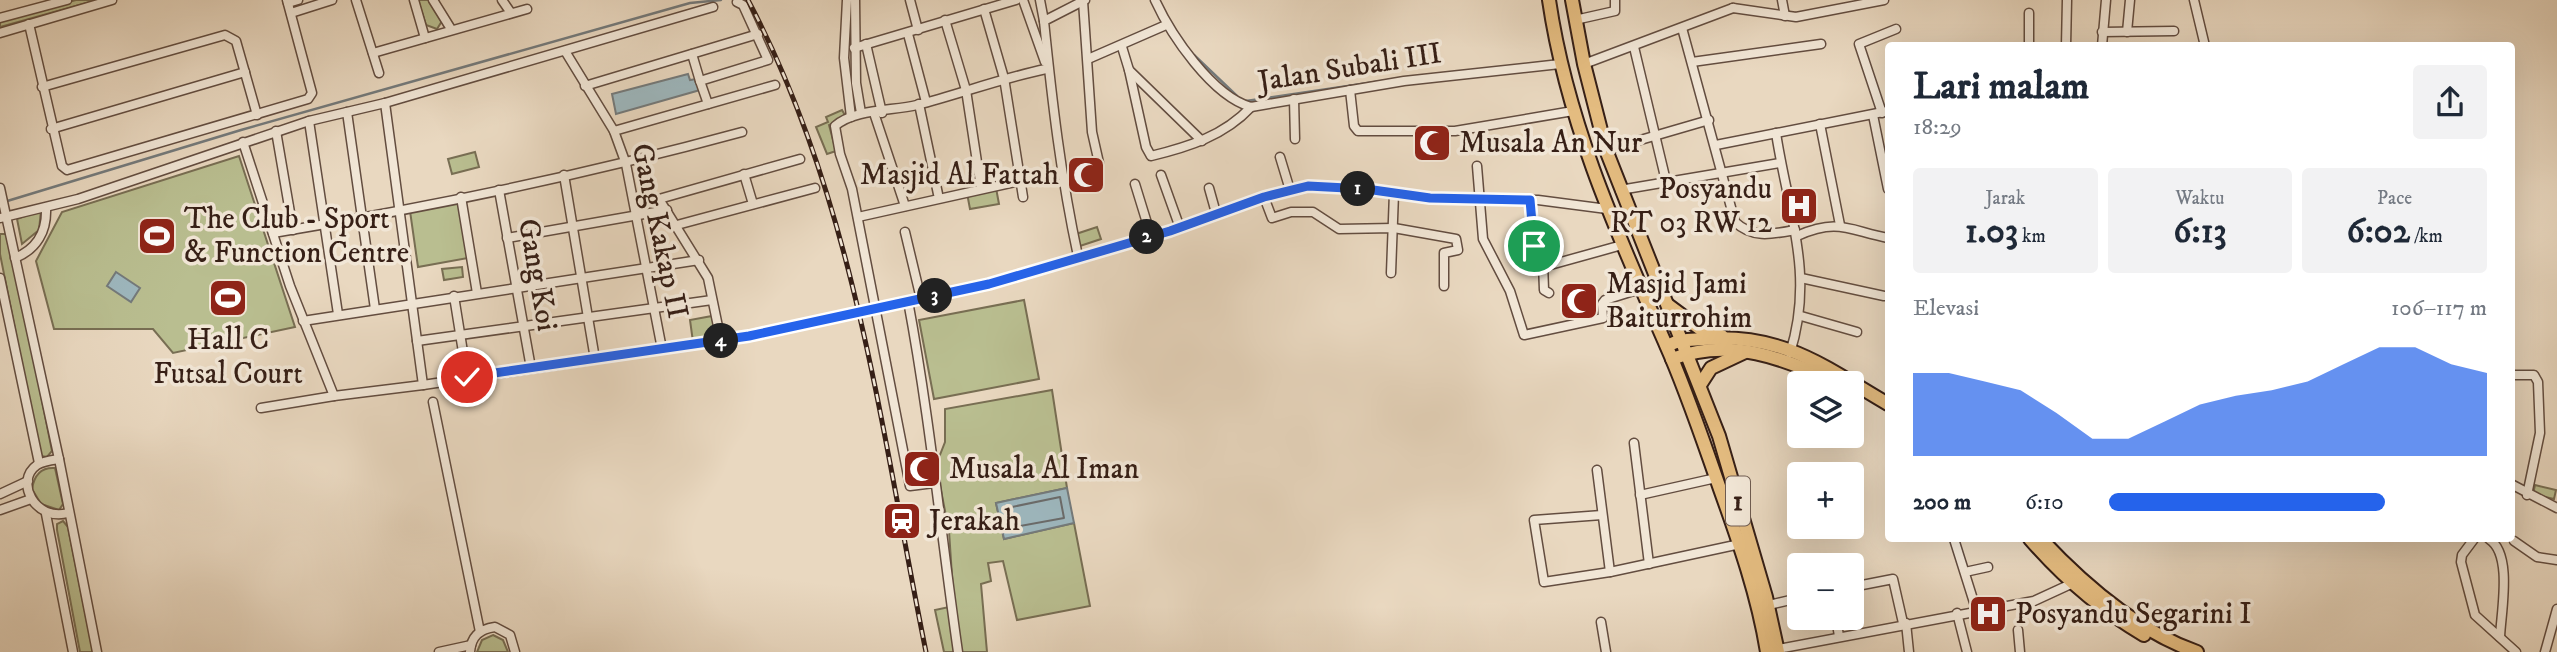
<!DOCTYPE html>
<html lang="id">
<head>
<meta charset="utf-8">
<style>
	body { margin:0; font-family:"IM FELL DW Pica",serif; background:#f2f2f3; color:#1f2937; height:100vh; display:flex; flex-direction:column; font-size:26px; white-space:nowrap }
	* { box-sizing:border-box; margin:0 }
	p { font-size:23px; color:#747a83 }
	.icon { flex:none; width:38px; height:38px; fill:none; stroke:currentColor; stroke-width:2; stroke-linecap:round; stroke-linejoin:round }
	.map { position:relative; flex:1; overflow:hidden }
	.drawer { position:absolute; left:1885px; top:42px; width:630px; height:500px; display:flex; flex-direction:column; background:#fff; border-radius:7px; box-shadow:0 7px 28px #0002 }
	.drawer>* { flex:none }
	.buttons { position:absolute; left:1787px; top:371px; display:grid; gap:14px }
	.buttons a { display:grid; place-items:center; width:77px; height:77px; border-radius:7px; background:#fff; box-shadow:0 7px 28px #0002; font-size:35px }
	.pin { position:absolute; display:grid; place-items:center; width:60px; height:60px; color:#fff; margin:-30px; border:4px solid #fff; border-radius:50%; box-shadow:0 2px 7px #0007 }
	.km { position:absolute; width:35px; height:35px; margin:-18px; border-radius:50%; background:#222; color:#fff; font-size:19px; line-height:35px; text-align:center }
	.round { display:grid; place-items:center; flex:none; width:74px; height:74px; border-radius:7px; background:#f2f2f3 }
	.headline { display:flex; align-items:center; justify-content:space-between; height:119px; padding:0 28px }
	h1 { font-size:38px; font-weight:800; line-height:52px }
	.figures { display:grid; grid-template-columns:repeat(3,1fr); gap:10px; height:119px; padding:7px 28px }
	.figures div { display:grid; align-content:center; border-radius:7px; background:#f2f2f3; text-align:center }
	.figures b { font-size:35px; font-weight:800 }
	.figures small { font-size:19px; font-weight:400 }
	.figures p { font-size:19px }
	.chart { height:196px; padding:14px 28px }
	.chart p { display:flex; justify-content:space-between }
	.chart svg { width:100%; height:126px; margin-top:7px; fill:#2563eb; opacity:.7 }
	ul { padding:0 28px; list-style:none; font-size:23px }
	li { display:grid; grid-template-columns:112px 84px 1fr; align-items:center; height:52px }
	li i { height:18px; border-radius:9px; background:#2563eb }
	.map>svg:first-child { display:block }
	.green { fill:#b9be90; stroke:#786e53; stroke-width:2 }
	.water { fill:#9db7be; stroke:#747a7b; stroke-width:2 }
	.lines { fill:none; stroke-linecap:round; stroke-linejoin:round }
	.shore { stroke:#6a6b6a; stroke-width:2 }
	.stream { stroke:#747a7b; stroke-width:2.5 }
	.minor-casing { stroke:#634d40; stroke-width:11 }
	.primary-casing { stroke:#361f16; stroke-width:16 }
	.trunk-casing { stroke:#361f16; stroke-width:16 }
	.minor { stroke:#f1e6d6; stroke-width:8 }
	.primary { stroke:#e4bc80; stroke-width:12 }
	.trunk { stroke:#e4bc80; stroke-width:12 }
	.rail-casing { stroke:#361f16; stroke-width:5 }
	.rail { stroke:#f1e6d6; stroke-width:2.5; stroke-dasharray:8; stroke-linecap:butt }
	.route-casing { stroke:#fff; stroke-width:14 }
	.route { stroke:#2563eb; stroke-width:9 }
	.labels { text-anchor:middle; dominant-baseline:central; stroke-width:7; stroke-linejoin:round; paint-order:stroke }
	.shield { fill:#f1e6d6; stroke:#6e5b50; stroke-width:2 }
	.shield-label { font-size:28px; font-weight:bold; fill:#361f16 }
	.street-label { font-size:30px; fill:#361f16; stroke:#f1e6d6 }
	.poi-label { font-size:30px; fill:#361f16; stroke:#f1e6d6; text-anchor:start }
</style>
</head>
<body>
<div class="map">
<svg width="2557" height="652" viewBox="0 0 2557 652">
	<rect width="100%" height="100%" fill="#e9d8c0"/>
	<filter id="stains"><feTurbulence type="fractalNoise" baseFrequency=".00286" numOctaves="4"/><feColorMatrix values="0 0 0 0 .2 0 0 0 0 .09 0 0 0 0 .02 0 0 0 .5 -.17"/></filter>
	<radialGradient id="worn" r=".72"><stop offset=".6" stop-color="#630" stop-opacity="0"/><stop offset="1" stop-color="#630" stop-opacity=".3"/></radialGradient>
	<g class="green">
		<path d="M76,0H97L0,27V21Z"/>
		<path d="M418,0H429L442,21L437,29L426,25Z"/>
		<path d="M842,110L846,117L829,125L836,151L827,154L816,127L828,122L826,117Z"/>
		<path d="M475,152L479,167L452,174L448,159Z"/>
		<path d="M239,156L295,327L173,353L153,329H54L36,261L62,212Z"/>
		<path d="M996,188L999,204L970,209L967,193Z"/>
		<path d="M460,199L468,258L418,267L410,211Z"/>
		<path d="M41,210L39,230L22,244L17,219Z"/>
		<path d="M1097,227L1101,239L1080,246L1076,234Z"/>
		<path d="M0,234H6L11,243L52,451L47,457L41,456L39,450L0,254Z"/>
		<path d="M462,267L463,277L444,280L442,269Z"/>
		<path d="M1024,300L1039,379L934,399L919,320Z"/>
		<path d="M712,316L716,338L693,342L690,320Z"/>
		<path d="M1052,390L1067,488L996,503L1004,539L1074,523L1090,606L1017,620L1003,561L988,563L991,581L981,584L987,652H944L935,610L954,606L949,531L936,465L945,442V409Z"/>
		<path d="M55,468L63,504L59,510L41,504L32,489C34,476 41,467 55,468Z"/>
		<path d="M2535,485L2556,490L2554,499L2533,494Z"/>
		<path d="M63,521L68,527L93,652H80L57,530V524Z"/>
		<path d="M493,635L503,640L508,652H477L482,640Z"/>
	</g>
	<g class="water">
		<path d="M688,74L690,80L696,79L700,90L616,114L612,94Z"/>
		<path d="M116,272L140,288L131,302L107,286Z"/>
		<path d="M1067,488L1074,523L1004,539L996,503Z"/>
	</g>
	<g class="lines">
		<path class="shore" d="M1060,497L1064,518L1009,528L1007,508Z"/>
		<g class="stream">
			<path d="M1194,55L1237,96"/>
			<path d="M1246,101L1395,79"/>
			<path d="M4,202L241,130L690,3L721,0"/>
		</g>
		<defs>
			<g id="minor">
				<path d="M356,0L379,73"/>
				<path d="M414,0L425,38"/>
				<path d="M433,0L451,29"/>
				<path d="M502,0L511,13"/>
				<path d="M847,0L844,58L851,117"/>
				<path d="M855,0L856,83L861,113"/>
				<path d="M910,0L918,30"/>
				<path d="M1023,0L1045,62"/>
				<path d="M1040,0L1044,21"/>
				<path d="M1155,0C1171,35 1212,96 1251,107L1404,81L1560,64"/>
				<path d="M1782,0L1785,16"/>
				<path d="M2194,0L2205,46"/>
				<path d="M1083,1L1092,132L1099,163"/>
				<path d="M288,3L298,0"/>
				<path d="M1733,8L1796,17L1884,0"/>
				<path d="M984,9L1004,78L1023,197"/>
				<path d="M291,13L332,0"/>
				<path d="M2029,13V46"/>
				<path d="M0,18L67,0"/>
				<path d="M945,20L966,90L981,188"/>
				<path d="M1575,20L1615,11V0"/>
				<path d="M29,24L62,166L67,170L308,99L312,93L287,0"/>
				<path d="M1682,28L1735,222C1753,239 1773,234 1795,230"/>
				<path d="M2102,32L2174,31"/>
				<path d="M2127,32L2130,0"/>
				<path d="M0,33L112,0"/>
				<path d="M908,34L926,102"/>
				<path d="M866,44L882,113"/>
				<path d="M2066,46L2067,0"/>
				<path d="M2102,46L2106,0"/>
				<path d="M1122,47L1129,70L1202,141"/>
				<path d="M1634,47L1666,181"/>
				<path d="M854,48L1016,0"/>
				<path d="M565,51L614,131L626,164L662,349"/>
				<path d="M373,53L527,9"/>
				<path d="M692,54L700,81"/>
				<path d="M1088,59L1166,25"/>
				<path d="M1692,62L1821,44"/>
				<path d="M1584,64L1733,8"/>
				<path d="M1129,70L1146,147L1151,156C1188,147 1224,136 1251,107"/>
				<path d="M585,86L758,34"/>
				<path d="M42,87L225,35L236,41L257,115"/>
				<path d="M1350,90L1354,126L1358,131H1455L1573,111"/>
				<path d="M1294,99L1295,139"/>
				<path d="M385,103L423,385L749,336L989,284L1180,228L1264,197L1308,186L1366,189L1430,198L1538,200L1607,209"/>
				<path d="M708,104L700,81L768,60L743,5L737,2"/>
				<path d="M919,104L938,194"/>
				<path d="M347,112L375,309"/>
				<path d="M874,113L905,206"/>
				<path d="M1882,113L1859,44L1896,29"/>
				<path d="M1873,115L1888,189"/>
				<path d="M309,121L338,314"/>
				<path d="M1820,124L1840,225"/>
				<path d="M51,129L245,72"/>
				<path d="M276,131L293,230"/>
				<path d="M614,131L775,85"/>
				<path d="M1776,133C1788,212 1815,274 1790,353"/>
				<path d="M243,142L290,286L334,396L423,385"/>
				<path d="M1716,145L1888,111"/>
				<path d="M1606,150L1709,120"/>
				<path d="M1280,157L1290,190"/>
				<path d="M1477,166L1483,239L1510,291L1524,335L1603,318L1602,304L1605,300L1640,289"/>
				<path d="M744,174L753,204"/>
				<path d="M564,175L595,359"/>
				<path d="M1161,175L1180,228"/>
				<path d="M1135,184L1151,236"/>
				<path d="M0,188L59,459L97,652"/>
				<path d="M1209,188L1216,213"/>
				<path d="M499,190L531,368"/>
				<path d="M1620,190L1780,163"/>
				<path d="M461,197L477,293"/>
				<path d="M1264,197L1272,218L1291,212H1313L1339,229L1394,228L1456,239L1458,250L1444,253V286"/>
				<path d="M1530,200L1534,246L1543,263L1544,290L1549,293"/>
				<path d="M858,217L1020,181"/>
				<path d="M0,218L78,199L309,121L385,103L713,7"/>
				<path d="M677,225L815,188"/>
				<path d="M905,232L921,299"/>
				<path d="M273,233C431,207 588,174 742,132"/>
				<path d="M1797,236C1838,218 1848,230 1888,238"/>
				<path d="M507,238L667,210"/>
				<path d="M1078,256C1061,178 1052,100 1044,21L1085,0"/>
				<path d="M15,258C37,249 47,231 46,208"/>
				<path d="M1543,267L1622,245"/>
				<path d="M1391,273L1394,193"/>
				<path d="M0,278L39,463"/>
				<path d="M1801,278L1884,296"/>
				<path d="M454,296L467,377"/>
				<path d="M908,301C930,418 941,535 958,652"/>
				<path d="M1801,316L1857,332"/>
				<path d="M303,321L699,260"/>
				<path d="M417,341L712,300"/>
				<path d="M721,341L708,278L659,199L800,159"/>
				<path d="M2511,375H2534L2538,382L2540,433L2527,495"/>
				<path d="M433,402L480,632"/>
				<path d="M261,408L334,396"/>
				<path d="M1634,443L1649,564"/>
				<path d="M59,459C52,460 43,461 37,465C14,481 35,522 68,513"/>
				<path d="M1597,470L1610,572"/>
				<path d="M934,483L910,486L852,189L840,154L835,126C854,109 892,111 917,105C960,94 1002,78 1046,69"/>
				<path d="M2511,484L2557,508"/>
				<path d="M0,494L28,481"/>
				<path d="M1640,495L1716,478"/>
				<path d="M0,510L31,499"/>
				<path d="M46,514L73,652"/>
				<path d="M1602,515L1534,520L1544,582L1610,572L1740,544"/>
				<path d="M1954,539L1977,612"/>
				<path d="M2474,539L2462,555L2461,562L2475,615L2516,652"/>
				<path d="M2489,539C2513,554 2501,612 2500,637"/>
				<path d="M2514,541L2537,557L2557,560"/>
				<path d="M1965,572L1988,567"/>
				<path d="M1852,587L1893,579L1903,623"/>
				<path d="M1769,605L1799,598"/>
				<path d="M1957,613L1967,652"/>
				<path d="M1836,618L1839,636"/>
				<path d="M1601,622L1606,652"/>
				<path d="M1906,623L1909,652"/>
				<path d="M2018,630L2020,652"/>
				<path d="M1778,649L2034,601L2073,583"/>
				<path d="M439,652L471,645"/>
				<path d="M470,652C471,636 480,629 495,627L510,635L515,652"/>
				<path d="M2545,652L2557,609"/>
			</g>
			<g id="primary">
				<path d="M1667,346C1681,339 1688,340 1703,339C1783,333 1823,366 1888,404"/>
				<path d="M1672,359C1730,337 1784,358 1837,383"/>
				<path d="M2030,539C2063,577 2101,610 2144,635"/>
				<path d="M2041,539C2084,585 2137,631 2197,652"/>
			</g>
			<g id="trunk">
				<path d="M1549,0C1567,123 1617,233 1666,345C1687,392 1703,441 1720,489C1739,542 1758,596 1767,652"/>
				<path d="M1572,0L1584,64L1606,150L1719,436L1766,597L1778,652"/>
				<path d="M1668,305L1703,331L1722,336"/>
				<path d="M1700,385L1711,368L1745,352"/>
			</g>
		</defs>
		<use href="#minor" class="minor-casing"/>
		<use href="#primary" class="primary-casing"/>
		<use href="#trunk" class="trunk-casing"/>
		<use href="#minor" class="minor"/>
		<use href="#primary" class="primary"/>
		<use href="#trunk" class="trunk"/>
		<defs>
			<path id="rail" d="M748,0C855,202 881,431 926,652"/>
		</defs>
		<use href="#rail" class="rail-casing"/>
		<use href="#rail" class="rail"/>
	</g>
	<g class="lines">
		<defs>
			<path id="route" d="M467,377L749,336L989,284L1170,231L1264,197L1308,186L1366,189L1430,198L1530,200L1534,246"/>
		</defs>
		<use href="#route" class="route-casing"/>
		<use href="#route" class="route"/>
	</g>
	<defs>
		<symbol id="mosque-square" viewBox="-11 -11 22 22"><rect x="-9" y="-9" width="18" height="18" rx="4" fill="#8f2418" stroke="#f1e6d6"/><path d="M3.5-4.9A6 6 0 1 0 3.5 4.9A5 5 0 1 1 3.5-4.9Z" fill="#fff"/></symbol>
		<symbol id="hospital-square" viewBox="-11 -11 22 22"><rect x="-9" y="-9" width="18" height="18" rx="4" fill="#8f2418" stroke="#f1e6d6"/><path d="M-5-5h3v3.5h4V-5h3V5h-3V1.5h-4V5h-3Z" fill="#fff"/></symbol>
		<symbol id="stadium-square" viewBox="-11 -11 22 22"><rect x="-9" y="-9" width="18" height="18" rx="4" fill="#8f2418" stroke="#f1e6d6"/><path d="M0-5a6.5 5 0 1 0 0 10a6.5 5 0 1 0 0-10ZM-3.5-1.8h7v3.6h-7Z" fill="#fff"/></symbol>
		<symbol id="station-square" viewBox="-11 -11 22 22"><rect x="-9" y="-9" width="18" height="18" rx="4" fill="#8f2418" stroke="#f1e6d6"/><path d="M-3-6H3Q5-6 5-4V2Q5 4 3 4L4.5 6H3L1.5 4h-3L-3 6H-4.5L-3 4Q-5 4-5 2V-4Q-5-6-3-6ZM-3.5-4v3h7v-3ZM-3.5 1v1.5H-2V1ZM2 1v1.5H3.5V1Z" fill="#fff"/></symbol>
	</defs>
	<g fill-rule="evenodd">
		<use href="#mosque-square" x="1410" y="121" width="44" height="44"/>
		<use href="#mosque-square" x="1064" y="153" width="44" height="44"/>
		<use href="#hospital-square" x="1777" y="184" width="44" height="44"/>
		<use href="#stadium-square" x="135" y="214" width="44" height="44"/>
		<use href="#stadium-square" x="206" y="276" width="44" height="44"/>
		<use href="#mosque-square" x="1557" y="279" width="44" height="44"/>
		<use href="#mosque-square" x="900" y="447" width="44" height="44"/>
		<use href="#station-square" x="880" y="499" width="44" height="44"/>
		<use href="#hospital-square" x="1966" y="592" width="44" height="44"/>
	</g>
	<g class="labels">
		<rect class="shield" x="1726" y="476.5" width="24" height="49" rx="5"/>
		<g class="shield-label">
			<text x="1738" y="501">1</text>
		</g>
		<g class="street-label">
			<text transform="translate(1350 68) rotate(-9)">Jalan Subali III</text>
			<text transform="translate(659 231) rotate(78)">Gang Kakap II</text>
			<text transform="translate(537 275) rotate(80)">Gang Koi</text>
		</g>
		<g class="poi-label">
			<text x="1459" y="143">Musala An Nur</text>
			<text x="1059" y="175" text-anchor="end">Masjid Al Fattah</text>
			<text x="1772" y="189" text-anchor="end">Posyandu<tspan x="1772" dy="34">RT 03 RW 12</tspan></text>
			<text x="184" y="219">The Club - Sport<tspan x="184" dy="34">&amp; Function Centre</tspan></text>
			<text x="1606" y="284">Masjid Jami<tspan x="1606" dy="34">Baiturrohim</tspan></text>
			<text x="228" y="340" text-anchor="middle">Hall C<tspan x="228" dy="34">Futsal Court</tspan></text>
			<text x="949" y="469">Musala Al Iman</text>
			<text x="929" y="521">Jerakah</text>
			<text x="2015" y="614">Posyandu Segarini I</text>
		</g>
	</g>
	<rect width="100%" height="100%" filter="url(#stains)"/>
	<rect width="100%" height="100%" fill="url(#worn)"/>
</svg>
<div class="buttons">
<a><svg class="icon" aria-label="layers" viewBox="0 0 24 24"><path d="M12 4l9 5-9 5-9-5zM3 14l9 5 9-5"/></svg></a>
<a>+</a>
<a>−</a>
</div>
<div class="pin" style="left:1534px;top:246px;background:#1e9e55"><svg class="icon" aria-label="arrive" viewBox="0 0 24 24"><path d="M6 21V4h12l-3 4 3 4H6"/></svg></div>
<div class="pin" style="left:467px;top:377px;background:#d93025"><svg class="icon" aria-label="check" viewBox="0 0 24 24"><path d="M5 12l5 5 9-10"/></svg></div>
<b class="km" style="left:1358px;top:189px">1</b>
<b class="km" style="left:1147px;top:237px">2</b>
<b class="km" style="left:935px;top:296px">3</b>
<b class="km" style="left:721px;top:341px">4</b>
<section class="drawer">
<div class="headline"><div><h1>Lari malam</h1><p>18:29</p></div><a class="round"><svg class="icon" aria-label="share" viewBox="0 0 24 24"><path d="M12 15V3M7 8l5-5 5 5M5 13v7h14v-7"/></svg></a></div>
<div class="figures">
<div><p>Jarak</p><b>1.03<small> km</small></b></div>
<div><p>Waktu</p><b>6:13</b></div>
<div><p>Pace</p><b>6:02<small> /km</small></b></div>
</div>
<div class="chart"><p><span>Elevasi</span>106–117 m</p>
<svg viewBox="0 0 160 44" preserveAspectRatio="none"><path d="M0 44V15L10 15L20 18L30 21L40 29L50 38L60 38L70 32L80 26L90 23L100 21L110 18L120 12L130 6L140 6L150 12L160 15V44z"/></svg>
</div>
<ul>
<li><b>200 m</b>6:10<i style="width:73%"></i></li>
</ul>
</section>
</div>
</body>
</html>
